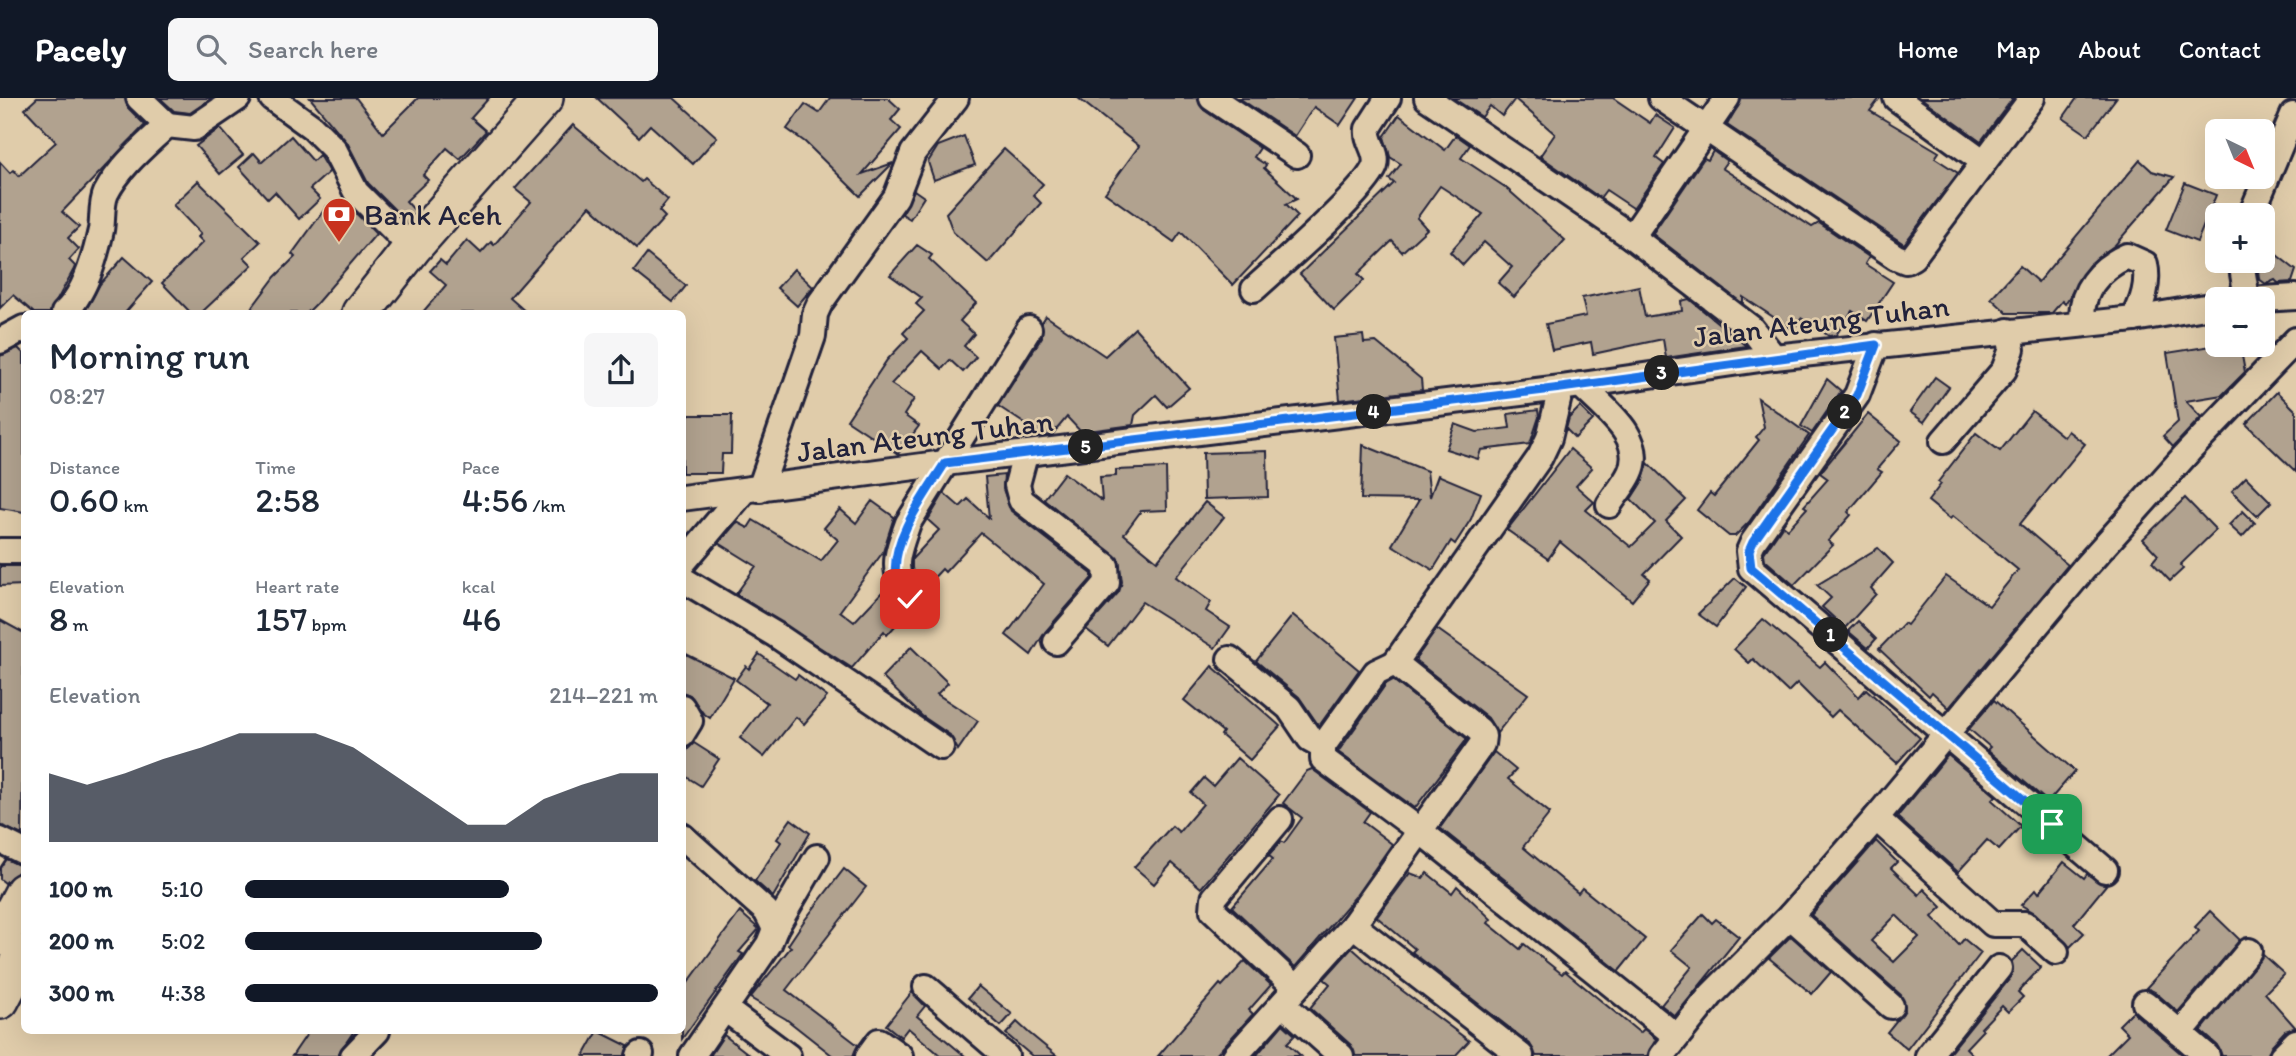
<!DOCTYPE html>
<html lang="en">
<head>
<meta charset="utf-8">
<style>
	body { margin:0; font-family:Itim,sans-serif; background:#f6f6f7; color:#1f2937; height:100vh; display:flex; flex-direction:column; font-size:26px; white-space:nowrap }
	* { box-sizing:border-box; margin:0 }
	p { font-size:23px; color:#747a83 }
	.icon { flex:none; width:38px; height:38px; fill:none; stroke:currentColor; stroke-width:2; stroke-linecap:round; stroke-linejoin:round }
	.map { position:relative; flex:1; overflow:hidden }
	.drawer { position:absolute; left:21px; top:212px; width:665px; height:724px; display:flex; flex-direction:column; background:#fff; border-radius:10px; box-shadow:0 7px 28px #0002 }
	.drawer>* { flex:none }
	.needle { width:46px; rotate:137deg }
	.tools { position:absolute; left:2205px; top:21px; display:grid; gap:14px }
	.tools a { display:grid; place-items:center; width:70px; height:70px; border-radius:10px; background:#fff; box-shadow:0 7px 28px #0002; font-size:35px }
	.pin { position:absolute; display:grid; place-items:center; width:60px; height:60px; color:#fff; margin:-30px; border-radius:14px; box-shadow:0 4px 10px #0006 }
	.km { position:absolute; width:35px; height:35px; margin:-18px; border-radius:50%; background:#222; color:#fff; font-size:19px; line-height:35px; text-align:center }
	.round { display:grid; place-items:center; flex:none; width:74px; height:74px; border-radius:10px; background:#f6f6f7 }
	.head { display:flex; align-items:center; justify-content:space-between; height:119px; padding:0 28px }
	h1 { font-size:38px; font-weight:600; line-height:52px }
	.metrics { display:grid; grid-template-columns:repeat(3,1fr); gap:10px; height:119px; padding:7px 28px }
	.metrics div { display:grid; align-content:center }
	.metrics b { font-size:35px; font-weight:600 }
	.metrics small { font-size:19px; font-weight:400 }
	.metrics p { font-size:19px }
	.chart { height:196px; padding:14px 28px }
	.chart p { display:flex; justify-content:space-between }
	.chart svg { width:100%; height:126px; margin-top:7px; fill:#111827; opacity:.7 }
	ul { padding:0 28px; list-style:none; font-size:23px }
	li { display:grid; grid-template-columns:112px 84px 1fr; align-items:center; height:52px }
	li i { height:18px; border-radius:9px; background:#111827 }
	header { display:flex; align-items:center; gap:42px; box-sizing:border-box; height:98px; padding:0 35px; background:#111827; color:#fff }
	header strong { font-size:33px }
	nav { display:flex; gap:38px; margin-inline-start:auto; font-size:24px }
	.search { width:490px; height:63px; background:#f6f6f7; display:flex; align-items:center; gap:18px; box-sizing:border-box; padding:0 24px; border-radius:10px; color:#747a83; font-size:26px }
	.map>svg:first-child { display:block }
	.building { fill:#b1a28f; stroke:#22223b; stroke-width:2; fill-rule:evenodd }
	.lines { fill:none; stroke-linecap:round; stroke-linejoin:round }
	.minor-casing { stroke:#22223b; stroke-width:30 }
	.highway-casing { stroke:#22223b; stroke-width:42 }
	.minor { stroke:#e0ccaa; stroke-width:24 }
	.highway { stroke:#e0ccaa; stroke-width:37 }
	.route-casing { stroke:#fff; stroke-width:14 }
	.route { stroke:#1a73e8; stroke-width:9 }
	.labels { text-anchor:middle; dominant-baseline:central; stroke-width:5; stroke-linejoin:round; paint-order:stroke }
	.poi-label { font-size:30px; fill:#22223b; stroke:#e0ccaa; text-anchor:start }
	.street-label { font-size:30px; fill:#22223b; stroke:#e0ccaa }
</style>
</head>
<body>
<header>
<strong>Pacely</strong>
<div class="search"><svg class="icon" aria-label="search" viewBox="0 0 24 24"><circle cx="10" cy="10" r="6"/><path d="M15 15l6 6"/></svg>Search here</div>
<nav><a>Home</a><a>Map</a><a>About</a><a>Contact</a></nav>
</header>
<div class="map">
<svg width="2296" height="958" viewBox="0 0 2296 958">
	<rect width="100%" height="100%" fill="#e0ccaa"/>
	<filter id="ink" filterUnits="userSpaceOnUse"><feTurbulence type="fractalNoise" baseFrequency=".0143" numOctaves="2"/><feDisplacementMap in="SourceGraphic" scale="14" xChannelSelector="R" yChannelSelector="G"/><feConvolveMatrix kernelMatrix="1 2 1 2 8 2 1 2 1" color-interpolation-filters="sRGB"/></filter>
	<g filter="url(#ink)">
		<g class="building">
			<path d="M37,0H125L128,10L145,27L62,114L79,129L68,140L79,151L69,162L75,168L74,171L50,215H34L13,197L0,210V64L10,75L14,72L19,78L56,44L25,11Z"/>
			<path d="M160,0H212L190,15L174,13Z"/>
			<path d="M310,0H356L383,35L418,0H489L471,20L486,33L460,61L447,50L423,77L428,82L406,103L416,114L407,124L368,85L347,44Z"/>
			<path d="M597,0H674L717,39L693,66L650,27L639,39Z"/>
			<path d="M830,0H888L900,11L891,22L901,31L862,76L893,65L860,98L805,44L787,31L805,6L819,15Z"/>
			<path d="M1078,0H1197L1204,12L1260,50L1254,59L1266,67L1264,70L1297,101L1286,106L1298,118L1233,187L1181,134L1174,144L1105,95L1139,48Z"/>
			<path d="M1239,0H1358L1340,27L1314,9L1295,38Z"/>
			<path d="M1453,0H1613L1650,25L1655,17L1675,30L1656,60L1664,66L1633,110L1606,92L1600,100L1540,58L1555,36L1515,1L1502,18L1490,8L1482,19Z"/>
			<path d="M1742,0H1880L1870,13L1939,54L1935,60L1958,75L1904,146L1727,27Z"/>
			<path d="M1921,0H2013L1981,43Z"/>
			<path d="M2077,0H2116L2088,37L2063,20Z"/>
			<path d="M1399,17L1445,52L1456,37L1470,47L1461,60L1505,89L1565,142L1514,199L1498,185L1512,169L1484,144L1463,167L1450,154L1483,116L1440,88L1417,120L1427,131L1402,154L1392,143L1358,176L1364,182L1334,212L1300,176L1394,85L1389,81L1401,66L1390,59L1384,39Z"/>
			<path d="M573,27L641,84L644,81L668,102L659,113L665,119L637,150L590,108L510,200L527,215H422L446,187L430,173L440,162L446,167L467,142L481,155L491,144L494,147L531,104L515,91Z"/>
			<path d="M220,30L243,57L220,76L196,48Z"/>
			<path d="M291,38L313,63L319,57L329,74L310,91L320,101L299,121L275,94L268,101L239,69L254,55L262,64Z"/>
			<path d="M964,38L975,67L934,82L928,64L938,48Z"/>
			<path d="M1004,51L1043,86L1033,97L1041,105L988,165L953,134L946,115Z"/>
			<path d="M1713,53L1727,63L1722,70L1812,129L1819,125L1869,159L1865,166L1893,184L1867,223L1852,213L1836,237L1829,238L1801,220L1793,232L1743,199V206L1654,137L1653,135L1704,60L1708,62Z"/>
			<path d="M2140,62L2152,73L2174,79L2115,147L2089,167L2065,206L2062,203L2052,215H2007L1991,200L2020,168L2038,184Z"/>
			<path d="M198,83L260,144L244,159L252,167L201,215H191L162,185L203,144L198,139L201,136L173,107Z"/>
			<path d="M2185,85L2216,97L2197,144L2166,132Z"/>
			<path d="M914,92L924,99L910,121L902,116Z"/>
			<path d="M348,107L376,136L316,206L307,215H248L275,179L295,159L292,156L327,108L337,117Z"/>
			<path d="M917,147L932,157L929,161L976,205L960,223L974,236L964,248L976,259L963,274L950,262L942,271L922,253L891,286L914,301L904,317L919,328L898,356L847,322L887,262L908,240L903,235L924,213L916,206L922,200L890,177Z"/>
			<path d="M2273,154L2296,172L2292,184L2278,185L2275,182L2266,186L2259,181L2258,172Z"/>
			<path d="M647,156L686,188L673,204L634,173Z"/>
			<path d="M124,159L152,184L125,215H84L100,186Z"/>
			<path d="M794,171L813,189L797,208L777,190Z"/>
			<path d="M1639,188L1645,219L1682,213L1681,203L1689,201L1746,248L1666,260L1663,241L1593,256L1591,244L1552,252L1546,226L1586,218L1582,200Z"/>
			<path d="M1046,218L1105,258L1135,230L1189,290L1167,309L1156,297L1135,317L1133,327L1081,334L1067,319L1052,337L1035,339L1031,337L1034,332L998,308L1042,239V224Z"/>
			<path d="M1363,237L1364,245L1376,244L1421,281L1422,292L1340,302L1334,240Z"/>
			<path d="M2218,247H2240L2245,274L2222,297L2186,303L2201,319L2173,349L2163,338L2178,324L2167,255Z"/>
			<path d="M18,250L24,256V414L0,410V258Z"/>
			<path d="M1935,279L1949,289L1924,324L1910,314Z"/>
			<path d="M1827,281L1841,293L1812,335L1801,328Z"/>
			<path d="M2277,294L2296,313V374L2246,326Z"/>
			<path d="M1758,300L1809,337L1749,424L1735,438H1729L1697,412L1710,395L1714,398L1759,342L1756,339L1764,329Z"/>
			<path d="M1580,309L1593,322L1575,340L1566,331L1569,320Z"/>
			<path d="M1538,312L1539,319L1530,346L1481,352L1478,361L1446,351L1455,326L1477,334L1510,330L1508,316Z"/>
			<path d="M2032,313L2064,339L2068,333L2085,346L2020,426L2068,467L1949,610L1932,594L1929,598L1879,551L1904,525L1907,527L1946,478L1989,508L2018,472L1953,418L1950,421L1928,403L1941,386L1938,384L1976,335L2000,353Z"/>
			<path d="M1868,316L1901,343L1877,371L1882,374L1848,414L1851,417L1828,443L1833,447L1794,487L1765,462L1764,455L1783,427L1788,431L1807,410L1804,408L1828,381L1820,375Z"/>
			<path d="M682,317H732L731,356H722L721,375H682Z"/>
			<path d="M1363,347L1427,373L1430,399L1438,377L1481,395L1471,421L1455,446L1451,443L1433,472L1392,447L1419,402L1361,401Z"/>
			<path d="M1570,351L1592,370L1576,388L1594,404L1586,412L1631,449L1655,425L1631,401L1643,382L1648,365L1686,402L1666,423L1681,438L1644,476L1650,481L1632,503L1560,444L1548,461L1507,432Z"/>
			<path d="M1267,353L1268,399L1204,401L1203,355Z"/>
			<path d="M1166,370L1167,412L1141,413L1124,436L1157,463L1205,404L1224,419L1176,479L1211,504L1206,513L1230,529L1215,550L1142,504L1108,548L1086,531L1119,494L1122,484L1119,462L1044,401L1064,375L1102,403L1100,379L1116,378V372Z"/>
			<path d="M1004,377L1003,391L1011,413L1092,476V480L1045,534L1031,557L1006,537L1044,486L981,435L945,474L942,471L926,488L914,477L912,470V461L939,432L928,422L944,395L960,409L968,401L989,420L985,379Z"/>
			<path d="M2246,379L2271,404L2257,418L2232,393Z"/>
			<path d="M2185,400L2216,432L2180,467L2183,471L2170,483L2152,464L2158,457L2143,441Z"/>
			<path d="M872,403L894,419L883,454L840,513L854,524L884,492L907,515L887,537L884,533L852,570L736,496L756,468L719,445L737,424L748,430L753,422L821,463L838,442L824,430L840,411L856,425Z"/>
			<path d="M2243,413L2255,425L2242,439L2229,427Z"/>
			<path d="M1878,450L1893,465L1871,490L1876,496L1845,530L1822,509L1831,500L1817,487Z"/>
			<path d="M0,468H24V487L0,488Z"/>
			<path d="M1735,480L1746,489L1716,529L1698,516Z"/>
			<path d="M1293,517L1359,572L1319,628L1299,599L1256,563Z"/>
			<path d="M1763,521L1820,569L1825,564L1859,599L1866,591L1920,640L1897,665L1838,612L1831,619L1797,585L1788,594L1753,561L1749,565L1734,551Z"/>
			<path d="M0,522L24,535L22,737L0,727Z"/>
			<path d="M1858,523L1876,541L1868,550L1848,533Z"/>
			<path d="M1437,531L1528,596L1497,635L1488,620L1415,562Z"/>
			<path d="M911,549L948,585L937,596L978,623L958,652L950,637L922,618L882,579Z"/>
			<path d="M682,554L734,580L710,620L703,615L690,597L682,594Z"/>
			<path d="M759,556L795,581L798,577L827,599L804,626L796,619L764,659L740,640L767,605L736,582L746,568L749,571Z"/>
			<path d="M1212,568L1280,628L1250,662L1221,637L1223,634L1184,602Z"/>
			<path d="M1393,582L1467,641L1415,710L1338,654L1386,586Z"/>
			<path d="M1994,602L2075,673L2048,704L1987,652L1990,649L1969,631Z"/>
			<path d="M694,645L719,661L701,688L682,676V657Z"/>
			<path d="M1494,654L1516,672L1508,681L1550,715L1523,749L1578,795L1582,790L1645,841L1619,873L1440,730Z"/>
			<path d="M1948,657L1996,698L1992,702L2021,728L1999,752L1987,742L1958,774L1897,719Z"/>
			<path d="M1237,660L1279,697L1201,790L1172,765L1154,786L1134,769L1172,728L1179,734L1203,706L1191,695L1204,680L1213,688Z"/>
			<path d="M1312,671L1370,714L1363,724L1392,746L1355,799L1295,869L1232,809L1273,761L1269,758L1281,743L1284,745L1302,720L1283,705L1307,673Z"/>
			<path d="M791,721L810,735L773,799L755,783L781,744L777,741Z"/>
			<path d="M1876,743L1897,764L1891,770L1919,797L1924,791L1942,809L1932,819L1959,847L1964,841L1981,855L1907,951L1887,934L1905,912L1901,897L1811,817ZM1896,817L1919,839L1894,864L1871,843Z"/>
			<path d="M6,761L24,769L5,785L0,781V770Z"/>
			<path d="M2064,764L2084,780L2087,776L2106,787L2074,826L2084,835L2070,849L2035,815L2021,807L2036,791L2039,795Z"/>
			<path d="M844,771L866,789L786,892L858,947L853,958H833L786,921L750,900L791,849L788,847L804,823Z"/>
			<path d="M1410,775L1423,780L1427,775L1452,795L1457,788L1491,821L1488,825L1520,851L1524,846L1562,876L1565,873L1640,935L1644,931L1656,941L1647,958H1536L1530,946L1412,854L1415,851L1377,819Z"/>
			<path d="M2210,813L2240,842L2178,914L2155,894L2146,890L2199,833L2195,829Z"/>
			<path d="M740,814L759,831L739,854L743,856L682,941V893Z"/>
			<path d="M1703,816L1712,825L1716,821L1739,839L1675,918L1661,907L1692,869L1671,852Z"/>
			<path d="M1791,838L1831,874L1812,896L1769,860Z"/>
			<path d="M1352,850L1383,878L1469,943L1455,958H1355L1351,947L1310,910L1330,886L1324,881Z"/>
			<path d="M2023,852L2041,869L2018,894L2023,899L2008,914L2002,908L1981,930L1983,932L1966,950L1974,958H1947L2011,879L2012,863Z"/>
			<path d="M2263,857L2284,876L2265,895L2296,930L2285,933L2271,948L2268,958H2222L2217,947L2201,933Z"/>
			<path d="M1245,863L1271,887L1249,912L1253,916L1215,958H1158L1220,886L1222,888Z"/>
			<path d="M978,888L1012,916L1001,928L968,900Z"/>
			<path d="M912,894L925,908L917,918L965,958H941L908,930L901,939L886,927Z"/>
			<path d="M2133,913L2135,916L2184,958H2106L2128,936L2119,927Z"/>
			<path d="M1017,924L1029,935L1057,958H1032L1006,936Z"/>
			<path d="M1283,926L1295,937L1287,945L1301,958H1256Z"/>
			<path d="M309,933H354L337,958H292Z"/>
			<path d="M598,933L628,948L625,958H584Z"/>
			<path d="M724,937L751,958H710Z"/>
		</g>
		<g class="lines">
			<defs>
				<g id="minor">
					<path d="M139,0L167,27"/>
					<path d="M272,0L312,29L334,51L356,94L412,150"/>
					<path d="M1212,0L1297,57"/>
					<path d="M1427,0L1632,139L1751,230L1774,259"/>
					<path d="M1661,0L1896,159L1906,163L1913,159L2032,0"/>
					<path d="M1896,0L1984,64"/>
					<path d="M2251,117L2293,17"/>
					<path d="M1632,139L1727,0"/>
					<path d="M2241,163L2247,201"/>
					<path d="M1254,191C1278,169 1366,93 1375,68C1379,54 1366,44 1368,31L1388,0"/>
					<path d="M2263,201L2296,199"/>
					<path d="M64,215C85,196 95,160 101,132C103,121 101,106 106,95C120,68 145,48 167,27L194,30L238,0"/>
					<path d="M2083,225C2078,194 2100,170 2127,158L2145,166C2149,186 2143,203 2134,221"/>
					<path d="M0,243L24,230"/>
					<path d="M1876,247L1857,297L1753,444L1749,453L1751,470L2105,772"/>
					<path d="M1581,287C1603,310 1647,340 1630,375C1625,386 1615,397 1609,407"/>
					<path d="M1943,343L2004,272L2012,251L2008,233"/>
					<path d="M1025,357L1017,387L1021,402L1106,468L1107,485L1056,544"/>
					<path d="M760,391L813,238L815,216L820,205L896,99L913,55L956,0"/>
					<path d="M682,400L945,365L1561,290L1774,259L2134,221L2217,207"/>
					<path d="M0,453H24"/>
					<path d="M682,466L743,394"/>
					<path d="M682,481L776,537L941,649"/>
					<path d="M910,501C890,470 896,459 908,425L1029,231"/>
					<path d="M1230,561L1289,610L1310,641L1323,648V661L1419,732L1676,938"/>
					<path d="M682,609L690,623L682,636"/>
					<path d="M1323,648L1376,574L1395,565"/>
					<path d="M1876,720L1993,826H2025L2056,854"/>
					<path d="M1280,721L1214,800L1213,812L1296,890"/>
					<path d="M682,738L766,813L775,831L769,846L692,958"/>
					<path d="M0,742L24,754"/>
					<path d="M1790,818L1891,908"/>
					<path d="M1353,827L1521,958"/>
					<path d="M775,831L817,759"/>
					<path d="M926,889L1006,958"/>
					<path d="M2145,905L2207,958"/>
					<path d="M1283,906L1341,958"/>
					<path d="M725,911L788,958"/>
					<path d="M2180,935L2249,853"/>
					<path d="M353,958L377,933"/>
					<path d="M639,958L641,956"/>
					<path d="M868,958L879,943L900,958"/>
					<path d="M1235,958L1353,827L1482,646L1483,638L1479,632L1395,565L1540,359L1549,340L1561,290"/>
					<path d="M1662,958L1711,897L1790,818L1876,720L2087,467L2189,353L2296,242"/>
					<path d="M1928,958L1999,870"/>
					<path d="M2282,958L2296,944"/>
				</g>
				<g id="highway">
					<path d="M361,215L412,150L544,0"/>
					<path d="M0,839L24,794"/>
					<path d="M0,902L24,856"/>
				</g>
			</defs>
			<use href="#minor" class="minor-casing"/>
			<use href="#highway" class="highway-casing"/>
			<use href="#minor" class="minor"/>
			<use href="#highway" class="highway"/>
		</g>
	</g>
	<g class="lines" filter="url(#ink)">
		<defs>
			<path id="route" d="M910,501C906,495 897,485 896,478C890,442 927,394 945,365L1561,290L1876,247L1857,297L1753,444L1749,453L1751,470L2052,726"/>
		</defs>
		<use href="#route" class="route-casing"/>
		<use href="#route" class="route"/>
	</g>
	<defs>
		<symbol id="bank-pin" viewBox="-11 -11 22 30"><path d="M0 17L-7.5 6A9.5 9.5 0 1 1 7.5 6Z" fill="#c8321e" stroke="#e0ccaa"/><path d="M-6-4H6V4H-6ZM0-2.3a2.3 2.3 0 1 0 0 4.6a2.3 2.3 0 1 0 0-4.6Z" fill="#fff"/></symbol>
	</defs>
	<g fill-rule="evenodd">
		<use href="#bank-pin" x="320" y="97" width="38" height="52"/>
	</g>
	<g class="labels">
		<g class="poi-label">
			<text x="364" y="116">Bank Aceh</text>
		</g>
		<g class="street-label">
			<text transform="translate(1821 223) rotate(-7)">Jalan Ateung Tuhan</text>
			<text transform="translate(925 338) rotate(-7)">Jalan Ateung Tuhan</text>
		</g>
	</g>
</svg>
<div class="tools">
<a><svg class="needle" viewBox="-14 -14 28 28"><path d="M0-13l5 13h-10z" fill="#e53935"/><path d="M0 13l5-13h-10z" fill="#747a83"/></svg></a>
<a>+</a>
<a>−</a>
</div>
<div class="pin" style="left:2052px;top:726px;background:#1e9e55"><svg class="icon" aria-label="arrive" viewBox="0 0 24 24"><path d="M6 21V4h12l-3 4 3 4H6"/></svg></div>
<div class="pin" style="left:910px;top:501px;background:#d93025"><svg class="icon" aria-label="check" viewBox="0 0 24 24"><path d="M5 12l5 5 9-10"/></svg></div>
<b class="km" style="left:1831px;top:537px">1</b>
<b class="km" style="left:1845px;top:314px">2</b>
<b class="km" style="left:1662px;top:275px">3</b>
<b class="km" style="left:1374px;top:314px">4</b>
<b class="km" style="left:1086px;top:349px">5</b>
<section class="drawer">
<div class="head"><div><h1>Morning run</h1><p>08:27</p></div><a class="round"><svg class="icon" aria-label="share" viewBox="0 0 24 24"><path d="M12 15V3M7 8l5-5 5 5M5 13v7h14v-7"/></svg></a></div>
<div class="metrics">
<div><p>Distance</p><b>0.60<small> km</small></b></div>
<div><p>Time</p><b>2:58</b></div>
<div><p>Pace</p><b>4:56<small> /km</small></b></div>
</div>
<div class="metrics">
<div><p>Elevation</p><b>8<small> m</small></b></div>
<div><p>Heart rate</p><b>157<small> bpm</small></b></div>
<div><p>kcal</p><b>46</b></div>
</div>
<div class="chart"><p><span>Elevation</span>214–221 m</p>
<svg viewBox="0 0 160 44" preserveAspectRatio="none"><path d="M0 44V20L10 24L20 20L30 15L40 11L50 6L60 6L70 6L80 11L90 20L100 29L110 38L120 38L130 29L140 24L150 20L160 20V44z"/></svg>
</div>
<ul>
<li><b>100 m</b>5:10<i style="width:64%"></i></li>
<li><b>200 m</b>5:02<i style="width:72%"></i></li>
<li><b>300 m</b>4:38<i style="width:100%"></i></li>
</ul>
</section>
</div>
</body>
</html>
